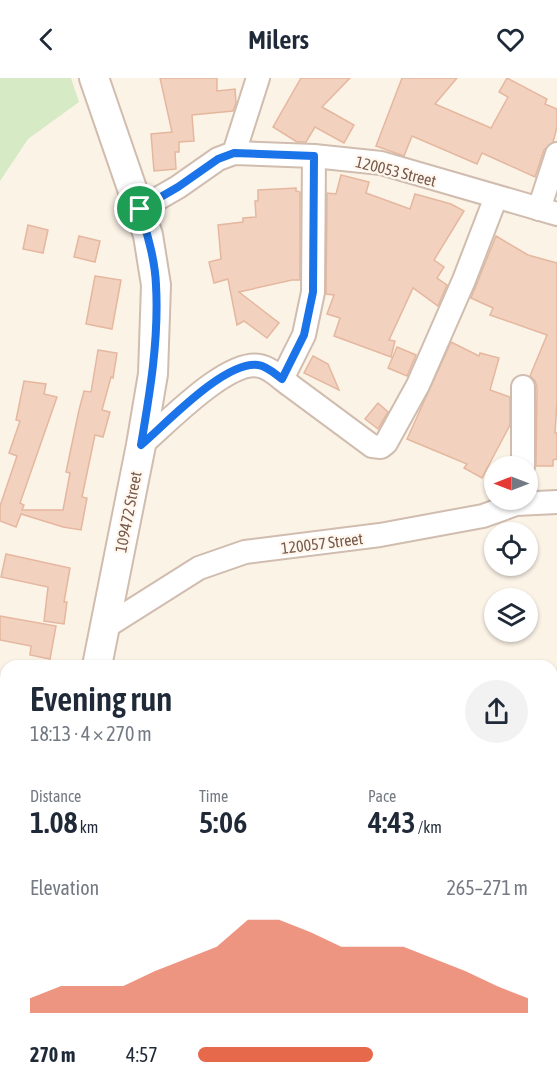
<!DOCTYPE html>
<html lang="en">
<head>
<meta charset="utf-8">
<style>
	body { margin:0; font-family:"Asap Condensed",sans-serif; background:#f2f2f3; color:#1f2937; height:100vh; display:flex; flex-direction:column; font-size:22px; white-space:nowrap }
	* { box-sizing:border-box; margin:0 }
	p { font-size:20px; color:#747a83 }
	.icon { flex:none; width:33px; height:33px; fill:none; stroke:currentColor; stroke-width:2; stroke-linecap:round; stroke-linejoin:round }
	.map { position:relative; flex:1; overflow:hidden }
	.drawer { position:absolute; left:0px; top:582px; width:558px; height:429px; display:flex; flex-direction:column; background:#fff; border-radius:18px 18px 0 0; box-shadow:0 2px 4px #0004 }
	.drawer>* { flex:none }
	.needle { width:39px; rotate:270deg }
	.tools { position:absolute; left:484px; top:378px; display:grid; gap:12px }
	.tools a { display:grid; place-items:center; width:54px; height:54px; border-radius:50%; background:#fff; box-shadow:0 2px 4px #0004; font-size:30px }
	.pin { position:absolute; display:grid; place-items:center; width:51px; height:51px; color:#fff; margin:-26px; border:3px solid #fff; border-radius:50%; box-shadow:0 2px 6px #0007 }
	.round { display:grid; place-items:center; flex:none; width:63px; height:63px; border-radius:32px; background:#f2f2f3 }
	.headline { display:flex; align-items:center; justify-content:space-between; height:102px; padding:0 30px }
	h1 { font-size:33px; font-weight:600; line-height:45px }
	.stats { display:grid; grid-template-columns:repeat(3,1fr); gap:9px; height:102px; padding:6px 30px }
	.stats div { display:grid; align-content:center }
	.stats b { font-size:30px; font-weight:600 }
	.stats small { font-size:16px; font-weight:400 }
	.stats p { font-size:16px }
	.chart { height:168px; padding:12px 30px }
	.chart p { display:flex; justify-content:space-between }
	.chart svg { width:100%; height:108px; margin-top:6px; fill:#e6694c; opacity:.7 }
	ul { padding:0 30px; list-style:none; font-size:20px }
	li { display:grid; grid-template-columns:96px 72px 1fr; align-items:center; height:45px }
	li i { height:15px; border-radius:8px; background:#e6694c }
	header { display:flex; justify-content:space-between; align-items:center; height:78px; padding:0 30px; background:#fff; font-size:27px; font-weight:600 }
	.map>svg:first-child { display:block }
	.green { fill:#d5eac5 }
	.building { fill:#f2d1be; stroke:#e5b79f; stroke-width:1.5 }
	.lines { fill:none; stroke-linecap:round; stroke-linejoin:round }
	.minor-casing { stroke:#d0bdaf; stroke-width:26 }
	.tertiary-casing { stroke:#d0bdaf; stroke-width:32 }
	.minor { stroke:#fff; stroke-width:22 }
	.tertiary { stroke:#fff; stroke-width:28 }
	.route-casing { stroke:#fff; stroke-width:12 }
	.route { stroke:#1a73e8; stroke-width:8 }
	.labels { text-anchor:middle; dominant-baseline:central; stroke-width:4.5; stroke-linejoin:round; paint-order:stroke }
	.street-label { font-size:16px; fill:#76594b; stroke:#fff7ed }
</style>
</head>
<body>
<header><svg class="icon" aria-label="back" viewBox="0 0 24 24"><path d="M15 5l-7 7 7 7"/></svg>Milers<svg class="icon" aria-label="heart" viewBox="0 0 24 24"><path d="M12 20l-8-8c-3-5 5-10 8-4 3-6 11-1 8 4z"/></svg></header>
<div class="map">
<svg width="557" height="1011" viewBox="0 0 557 1011">
	<rect width="100%" height="100%" fill="#fcf3e7"/>
	<path class="green" d="M0,0H71L79,24L28,61L0,103Z"/>
	<g class="building">
		<path d="M160,0H217V13L235,11L236,25L233,33L192,37L194,63L179,64V74H175L176,91L154,93L151,56L172,54Z"/>
		<path d="M301,0H350L322,29L354,47L344,65L315,49L306,64H297L273,49Z"/>
		<path d="M402,0H457L435,26L491,50L508,19L499,14L507,0L547,21L545,26L557,31V49L553,64L544,72L535,99L482,75L477,86L412,58L404,78L376,68Z"/>
		<path d="M341,97L369,104L366,115L410,131L415,116L451,126L464,133L434,182L444,189L437,200L447,207L438,228L413,210L389,262L395,263L391,279L334,258L340,240L327,236L334,217L326,216L327,115L336,116Z"/>
		<path d="M296,110V113L300,114V202H292L239,214L279,245L267,260L244,243L237,247L228,201L214,205L209,184L221,181L218,147L243,144V140L256,139L255,123H258V112Z"/>
		<path d="M28,147L48,152L43,175L23,171Z"/>
		<path d="M79,158L100,163L95,184L74,179Z"/>
		<path d="M496,158L528,177L557,185V323L555,355H557V381L553,382V388H536L537,309L535,303L530,298L547,257L490,237L493,230L471,220Z"/>
		<path d="M95,198L121,202L112,251L86,246Z"/>
		<path d="M451,264L479,278L480,275L499,280L490,312L510,319V347L482,400L464,390L467,386L407,361Z"/>
		<path d="M397,269L416,277L407,298L388,290Z"/>
		<path d="M98,272L117,275L113,300L111,299L102,332L110,334L103,359L95,357L82,419L87,420L81,452L63,449L21,436L16,449L0,443V428L17,378L9,375L20,343L16,342L24,303L46,306L44,316L57,319L20,425L24,427L22,432H63L70,395L66,394L79,332L84,313L91,314Z"/>
		<path d="M313,278L328,286L339,312L304,295Z"/>
		<path d="M378,325L388,334L378,351L365,341Z"/>
		<path d="M6,476L70,490L64,524H67L64,546L44,543L48,509L1,499Z"/>
		<path d="M0,538L56,548L50,581L30,577L31,568L0,562Z"/>
	</g>
	<g class="lines">
		<defs>
			<g id="minor">
				<path d="M234,75L258,0"/>
				<path d="M140,131L178,109L218,81L234,75L314,78L381,85L557,136"/>
				<path d="M539,131L557,76"/>
				<path d="M282,301L304,257L313,214L314,78"/>
				<path d="M523,309V388"/>
				<path d="M141,367C165,347 228,280 260,288C271,290 282,302 291,308C318,328 345,348 372,368L381,369L386,365L418,307L464,202L496,119"/>
				<path d="M104,550L199,490L245,474L380,457L483,438L516,426L557,424"/>
				<path d="M0,659L6,660"/>
				<path d="M0,906L6,905"/>
				<path d="M199,1005V1011"/>
				<path d="M483,1005L485,1011"/>
			</g>
			<g id="tertiary">
				<path d="M94,0L148,157L156,207L153,296L141,367L97,588"/>
				<path d="M54,1005V1011"/>
			</g>
		</defs>
		<use href="#minor" class="minor-casing"/>
		<use href="#tertiary" class="tertiary-casing"/>
		<use href="#minor" class="minor"/>
		<use href="#tertiary" class="tertiary"/>
	</g>
	<g class="lines">
		<defs>
			<path id="route" d="M234,75L314,78L313,214L304,257L282,301C275,296 267,288 258,287C224,283 166,346 141,367C150,314 159,261 156,207C155,181 147,156 140,131L178,109L218,81Z"/>
		</defs>
		<use href="#route" class="route-casing"/>
		<use href="#route" class="route"/>
	</g>
	<g class="labels">
		<g class="street-label">
			<text transform="translate(396 93) rotate(14)">120053 Street</text>
			<text transform="translate(128 434) rotate(-79)">109472 Street</text>
			<text transform="translate(322 465) rotate(-7)">120057 Street</text>
		</g>
	</g>
</svg>
<div class="tools">
<a><svg class="needle" viewBox="-14 -14 28 28"><path d="M0-13l5 13h-10z" fill="#e53935"/><path d="M0 13l5-13h-10z" fill="#747a83"/></svg></a>
<a><svg class="icon" aria-label="locate" viewBox="0 0 24 24"><circle cx="12" cy="12" r="6"/><path d="M12 2v4M12 18v4M2 12h4M18 12h4"/></svg></a>
<a><svg class="icon" aria-label="layers" viewBox="0 0 24 24"><path d="M12 4l9 5-9 5-9-5zM3 14l9 5 9-5"/></svg></a>
</div>
<div class="pin" style="left:140px;top:131px;background:#1e9e55"><svg class="icon" aria-label="arrive" viewBox="0 0 24 24"><path d="M6 21V4h12l-3 4 3 4H6"/></svg></div>
<section class="drawer">
<div class="headline"><div><h1>Evening run</h1><p>18:13 · 4 × 270 m</p></div><a class="round"><svg class="icon" aria-label="share" viewBox="0 0 24 24"><path d="M12 15V3M7 8l5-5 5 5M5 13v7h14v-7"/></svg></a></div>
<div class="stats">
<div><p>Distance</p><b>1.08<small> km</small></b></div>
<div><p>Time</p><b>5:06</b></div>
<div><p>Pace</p><b>4:43<small> /km</small></b></div>
</div>
<div class="chart"><p><span>Elevation</span>265–271 m</p>
<svg viewBox="0 0 160 44" preserveAspectRatio="none"><path d="M0 44V38L10 33L20 33L30 33L40 27L50 22L60 17L70 6L80 6L90 11L100 17L110 17L120 17L130 22L140 27L150 33L160 38V44z"/></svg>
</div>
<ul>
<li><b>270 m</b>4:57<i style="width:53%"></i></li>
</ul>
</section>
</div>
</body>
</html>
